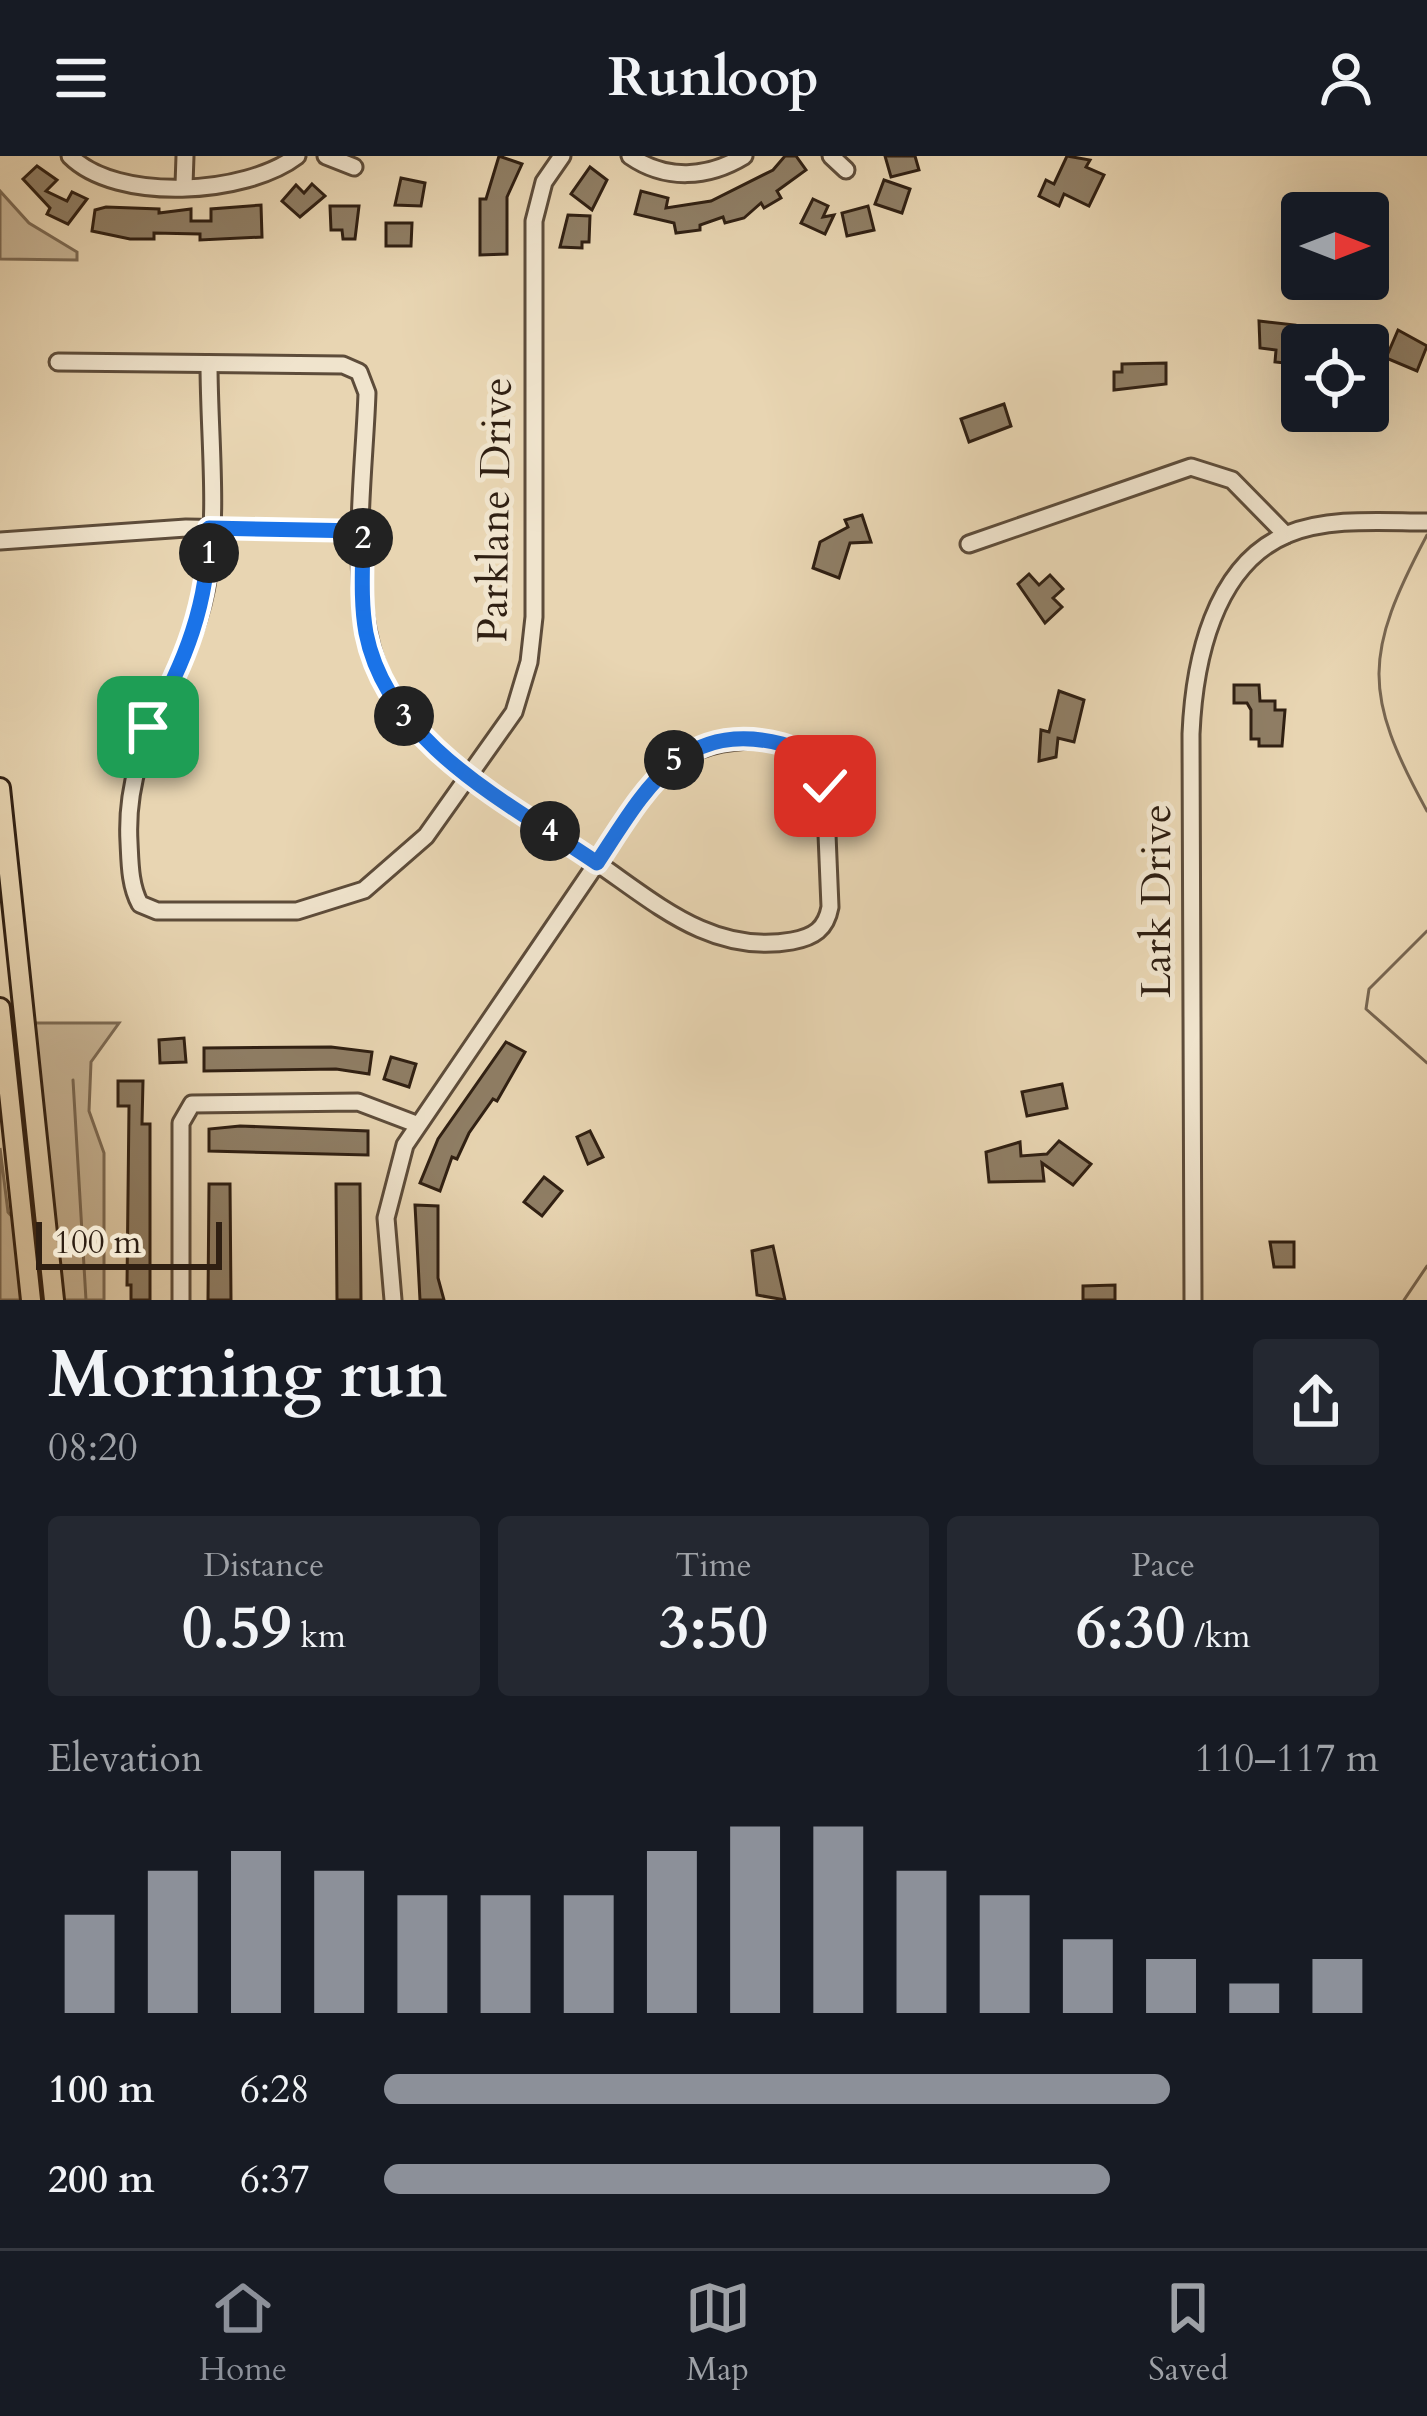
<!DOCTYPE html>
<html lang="en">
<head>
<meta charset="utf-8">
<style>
	body { margin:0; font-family:Cardo,serif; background:#242831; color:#f1f3f6; height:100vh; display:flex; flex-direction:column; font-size:45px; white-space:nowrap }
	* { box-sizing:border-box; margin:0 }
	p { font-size:39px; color:#9ea1a6 }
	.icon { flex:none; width:66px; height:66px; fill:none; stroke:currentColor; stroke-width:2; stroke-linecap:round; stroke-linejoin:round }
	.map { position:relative; height:1144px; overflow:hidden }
	.side { display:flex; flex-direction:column; background:#171b24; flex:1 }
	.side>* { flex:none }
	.needle { width:78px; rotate:90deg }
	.controls { position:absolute; left:1281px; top:36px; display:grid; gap:24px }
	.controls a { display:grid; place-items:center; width:108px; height:108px; border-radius:12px; background:#171b24; box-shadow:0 12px 48px #0002; font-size:60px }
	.scale { position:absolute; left:36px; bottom:30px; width:186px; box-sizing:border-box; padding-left:12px; border:6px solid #2f1f12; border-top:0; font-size:33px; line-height:42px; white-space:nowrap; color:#2f1f12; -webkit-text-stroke:9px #f0e4cd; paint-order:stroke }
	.pin { position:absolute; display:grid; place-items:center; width:102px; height:102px; color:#fff; margin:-51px; border-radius:24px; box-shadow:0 6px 18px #0006 }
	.km { position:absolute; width:60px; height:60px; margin:-30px; border-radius:50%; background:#222; color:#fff; font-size:33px; line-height:60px; text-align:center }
	.round { display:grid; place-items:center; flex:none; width:126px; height:126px; border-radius:12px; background:#242831 }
	.overview { display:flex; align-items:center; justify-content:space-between; height:204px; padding:0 48px }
	h1 { font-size:66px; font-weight:800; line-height:90px }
	.stats { display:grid; grid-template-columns:repeat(3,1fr); gap:18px; height:204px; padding:12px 48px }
	.stats div { display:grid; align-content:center; border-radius:12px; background:#242831; text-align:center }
	.stats b { font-size:60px; font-weight:800 }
	.stats small { font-size:33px; font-weight:400 }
	.stats p { font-size:33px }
	.chart { height:336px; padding:24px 48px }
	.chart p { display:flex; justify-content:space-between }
	.chart svg { width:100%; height:216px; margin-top:12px; stroke:#8c9099; stroke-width:6 }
	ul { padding:0 48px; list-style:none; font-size:39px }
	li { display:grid; grid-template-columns:192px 144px 1fr; align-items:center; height:90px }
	li i { height:30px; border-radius:15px; background:#8c9099 }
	header { display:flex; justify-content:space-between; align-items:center; height:156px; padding:0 48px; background:#171b24; font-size:54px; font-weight:800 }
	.menu { display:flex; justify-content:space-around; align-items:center; height:168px; border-top:3px solid #363941; background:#171b24; font-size:33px; color:#9ea1a6 }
	.menu a { display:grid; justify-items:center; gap:6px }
	.menu .selected { color:#8c9099 }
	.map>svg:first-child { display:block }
	.green { fill:#c9b697; stroke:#7c6a54; stroke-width:3 }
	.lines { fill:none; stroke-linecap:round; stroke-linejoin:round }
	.stream { stroke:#786752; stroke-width:3 }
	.building { fill:#8f7e65; stroke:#2f1f12; stroke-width:3 }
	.minor-casing { stroke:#5d4c3a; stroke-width:21 }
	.major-casing { stroke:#2f1f12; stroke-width:24 }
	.minor { stroke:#f0e4cd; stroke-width:15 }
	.major { stroke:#e8d5b2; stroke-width:18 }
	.route-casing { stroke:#fff; stroke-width:24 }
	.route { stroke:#1a73e8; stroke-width:15 }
	.labels { text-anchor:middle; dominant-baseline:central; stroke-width:10; stroke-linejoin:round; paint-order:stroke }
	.street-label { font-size:42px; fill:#2f1f12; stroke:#f0e4cd }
</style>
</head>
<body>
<header><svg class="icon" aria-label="menu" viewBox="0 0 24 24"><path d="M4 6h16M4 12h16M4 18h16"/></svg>Runloop<svg class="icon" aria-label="person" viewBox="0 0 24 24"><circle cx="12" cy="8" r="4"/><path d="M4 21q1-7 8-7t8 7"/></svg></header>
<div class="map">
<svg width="1427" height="1144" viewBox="0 0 1427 1144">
	<rect width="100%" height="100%" fill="#e8d5b2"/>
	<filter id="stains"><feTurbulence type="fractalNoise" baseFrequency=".00167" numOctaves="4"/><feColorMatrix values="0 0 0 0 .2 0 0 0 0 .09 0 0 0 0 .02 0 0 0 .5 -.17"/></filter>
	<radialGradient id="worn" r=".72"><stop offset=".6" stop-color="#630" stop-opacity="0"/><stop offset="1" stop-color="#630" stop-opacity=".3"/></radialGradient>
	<g class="green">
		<path d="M0,35L29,67L77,96V104L0,103Z"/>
		<path d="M33,867H119L91,906L89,955L104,997V1144H62Z"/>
		<path d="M0,992L8,1056L14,1063L23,1144H0Z"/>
	</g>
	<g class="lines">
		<g class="stream">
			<path d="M1427,379C1364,498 1362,537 1427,655"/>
			<path d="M1427,775L1369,833L1366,853L1427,907"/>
			<path d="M73,924L86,1144"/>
			<path d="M1404,1144L1427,1110"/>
		</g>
	</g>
	<g class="building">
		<path d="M499,0L522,8L507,41V98L480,99V43H486Z"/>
		<path d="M785,0H796L806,14L777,35L781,42L764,52L761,47L744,62L725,67L723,61L700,69V74L676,77L674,67L635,58L641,35L668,42L666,52L711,45L773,14Z"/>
		<path d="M885,0H915L919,14L891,21Z"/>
		<path d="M1067,0L1090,4L1086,11L1104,19L1089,50L1064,38L1059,50L1039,40L1046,24L1054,28Z"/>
		<path d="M37,10L57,24L46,35L67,45L72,36L87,43L68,68L47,58L50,52L23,23Z"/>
		<path d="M590,11L607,24L592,54L571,38Z"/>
		<path d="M401,22L425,27L421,50L395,49Z"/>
		<path d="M884,24L910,33L902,57L875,48Z"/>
		<path d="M312,28L325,40L300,61L282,45L296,29L304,37Z"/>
		<path d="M813,43L828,50L823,61L834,59L825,78L801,67Z"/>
		<path d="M261,49L262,81L200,84V78L154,77V83H130L92,75L95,54L106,51L159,53V57L191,53V65H211V53Z"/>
		<path d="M330,50H359L355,83H343L342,74H331Z"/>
		<path d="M868,50L874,74L847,80L842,57Z"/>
		<path d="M568,59L590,60L589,86H582V92L560,91Z"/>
		<path d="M386,67H412L411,90H386Z"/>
		<path d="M1259,165L1295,169V208L1275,206L1276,194L1260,192Z"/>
		<path d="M1398,174L1427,190L1417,215L1386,202Z"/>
		<path d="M1166,207V228L1114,234V216H1122V208Z"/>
		<path d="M1004,248L1011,270L969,286L961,263Z"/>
		<path d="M862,359L871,386L850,387L839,422L813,412L820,386L848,371L845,364Z"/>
		<path d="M1029,418L1039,429L1050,419L1063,433L1053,442L1062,451L1045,467L1018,428Z"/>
		<path d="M1234,529H1259L1260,545H1275V554H1285L1282,590H1259V583H1251V554L1247,547H1234Z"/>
		<path d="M1059,535L1084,544L1074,586L1058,582L1056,601L1039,605L1041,574L1049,576Z"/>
		<path d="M184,882L186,906L160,907L159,884Z"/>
		<path d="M506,886L525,896L497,945L493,943L469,977L457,1003L452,1001L440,1035L420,1027L438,983Z"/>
		<path d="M331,891L372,896L369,918L336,913L204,915V892Z"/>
		<path d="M391,901L416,908L409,931L384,923Z"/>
		<path d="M118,925H143L142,968H150V1144H131V1129H127L129,950H118Z"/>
		<path d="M1062,928L1067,952L1027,960L1022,936Z"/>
		<path d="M240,970L368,975V999L209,995V973Z"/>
		<path d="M590,975L603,1001L588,1008L577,981Z"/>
		<path d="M1059,985L1091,1008L1073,1029L1042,1007L1044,1025L989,1026L986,996L1020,986L1021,1000L1047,998Z"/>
		<path d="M544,1021L562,1035L542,1060L524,1046Z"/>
		<path d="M209,1028H230L231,1144H208Z"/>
		<path d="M336,1028H360L361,1144H337Z"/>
		<path d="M415,1049L438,1050V1122L444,1144H420Z"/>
		<path d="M1270,1086H1294V1111H1274Z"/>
		<path d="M773,1090L785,1144L757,1139L752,1095Z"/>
		<path d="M1115,1129V1144H1083V1130Z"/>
	</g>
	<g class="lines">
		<defs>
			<g id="minor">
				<path d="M70,0C117,47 246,39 297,0"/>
				<path d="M326,0L354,11"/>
				<path d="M630,0C666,25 708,22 744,0"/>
				<path d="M831,0L846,14"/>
				<path d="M184,29L185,0"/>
				<path d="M58,206L343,209L359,216L367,237C364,334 339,481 405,561C455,622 532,663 597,707L405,989L386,1062L393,1144"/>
				<path d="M209,208C209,276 218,351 208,418C194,520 123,577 129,686C130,707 130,730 140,748L157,755H297L364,734L426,680L514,556L529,506L534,461V65L544,26L562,0"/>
				<path d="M0,385L186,372L363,375"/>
				<path d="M969,388L1191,311L1232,324L1286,379"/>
				<path d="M766,584C796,592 817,597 825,630L830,751C826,773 814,781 792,785C713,799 658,749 597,707C646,633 667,581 766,584Z"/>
				<path d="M181,1144V967L192,948L358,946L416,968"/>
				<path d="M1193,1144L1191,578C1194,507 1213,409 1288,378C1330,361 1383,366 1427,366"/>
			</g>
			<g id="major">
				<path d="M0,632L54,1144"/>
				<path d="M0,852L31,1144"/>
			</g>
		</defs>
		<use href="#minor" class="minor-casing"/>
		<use href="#major" class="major-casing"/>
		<use href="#minor" class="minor"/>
		<use href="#major" class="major"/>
	</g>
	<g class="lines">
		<defs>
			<path id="route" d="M148,571C185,508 209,446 209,372L363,375C363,408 360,444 366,477C388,589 511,648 597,707C644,636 681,562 782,588C807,595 819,604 825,630"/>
		</defs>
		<use href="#route" class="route-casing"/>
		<use href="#route" class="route"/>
	</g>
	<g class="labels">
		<g class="street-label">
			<text transform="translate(495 354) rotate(-89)">Parklane Drive</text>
			<text transform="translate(1156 745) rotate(-90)">Lark Drive</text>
		</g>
	</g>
	<rect width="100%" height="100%" filter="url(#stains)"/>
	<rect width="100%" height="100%" fill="url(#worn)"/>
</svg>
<div class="controls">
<a><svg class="needle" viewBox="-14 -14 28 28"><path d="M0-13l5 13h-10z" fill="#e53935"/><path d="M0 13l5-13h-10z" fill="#9ea1a6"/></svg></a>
<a><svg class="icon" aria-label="locate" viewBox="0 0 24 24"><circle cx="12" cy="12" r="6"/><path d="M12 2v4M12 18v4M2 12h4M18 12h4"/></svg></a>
</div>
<div class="scale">100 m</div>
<div class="pin" style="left:148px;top:571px;background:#1e9e55"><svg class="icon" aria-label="arrive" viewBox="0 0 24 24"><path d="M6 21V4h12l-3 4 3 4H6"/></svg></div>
<div class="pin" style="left:825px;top:630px;background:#d93025"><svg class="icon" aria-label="check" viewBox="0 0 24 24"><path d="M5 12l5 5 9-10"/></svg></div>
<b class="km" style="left:209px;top:397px">1</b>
<b class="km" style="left:363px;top:382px">2</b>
<b class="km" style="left:404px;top:560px">3</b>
<b class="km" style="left:550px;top:675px">4</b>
<b class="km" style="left:674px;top:604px">5</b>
</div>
<section class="side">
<div class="overview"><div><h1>Morning run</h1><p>08:20</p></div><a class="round"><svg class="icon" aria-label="share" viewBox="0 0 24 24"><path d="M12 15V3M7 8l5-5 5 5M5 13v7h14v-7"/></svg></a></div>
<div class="stats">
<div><p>Distance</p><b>0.59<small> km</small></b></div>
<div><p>Time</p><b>3:50</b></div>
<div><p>Pace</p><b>6:30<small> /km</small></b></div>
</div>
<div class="chart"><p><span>Elevation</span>110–117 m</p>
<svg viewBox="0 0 160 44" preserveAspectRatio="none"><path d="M5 44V24M15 44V15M25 44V11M35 44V15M45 44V20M55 44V20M65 44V20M75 44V11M85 44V6M95 44V6M105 44V15M115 44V20M125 44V29M135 44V33M145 44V38M155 44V33"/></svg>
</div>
<ul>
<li><b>100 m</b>6:28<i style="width:79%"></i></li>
<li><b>200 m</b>6:37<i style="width:73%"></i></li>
</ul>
</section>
<nav class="menu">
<a class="selected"><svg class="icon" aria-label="home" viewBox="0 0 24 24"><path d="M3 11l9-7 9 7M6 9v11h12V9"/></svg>Home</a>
<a><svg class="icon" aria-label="map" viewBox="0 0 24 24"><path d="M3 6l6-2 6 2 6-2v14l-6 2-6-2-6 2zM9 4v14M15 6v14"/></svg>Map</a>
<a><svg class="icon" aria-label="saved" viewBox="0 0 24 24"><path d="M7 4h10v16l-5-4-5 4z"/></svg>Saved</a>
</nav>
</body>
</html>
